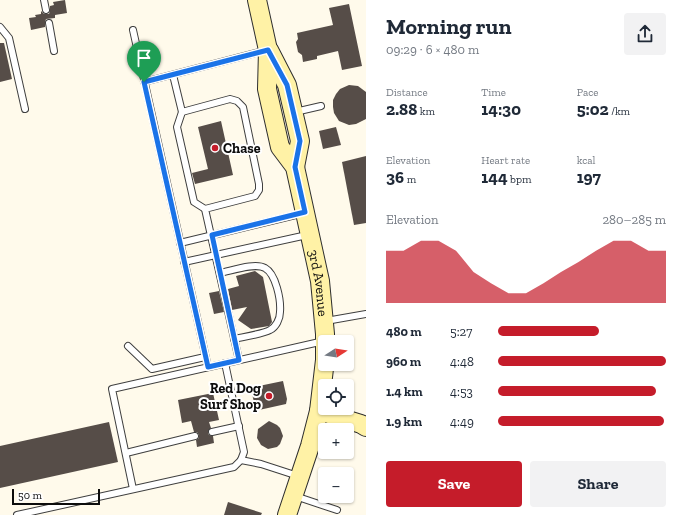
<!DOCTYPE html>
<html lang="en">
<head>
<meta charset="utf-8">
<style>
	body { margin:0; font-family:"Zilla Slab",serif; background:#f2f2f3; color:#1f2937; height:100vh; display:flex; flex-direction:column; font-size:15px; white-space:nowrap }
	* { box-sizing:border-box; margin:0 }
	p { font-size:13px; color:#747a83 }
	.icon { flex:none; width:22px; height:22px; fill:none; stroke:currentColor; stroke-width:2; stroke-linecap:round; stroke-linejoin:round }
	.map { position:relative; flex:1; overflow:hidden }
	.sheet { display:flex; flex-direction:column; background:#fff; width:320px }
	.sheet>* { flex:none }
	.needle { width:26px; rotate:78deg }
	.buttons { position:absolute; left:318px; top:335px; display:grid; gap:8px }
	.buttons a { display:grid; place-items:center; width:36px; height:36px; border-radius:4px; background:#fff; box-shadow:0 1px 3px #0004; font-size:20px }
	.scale { position:absolute; left:12px; bottom:10px; width:88px; box-sizing:border-box; padding-left:4px; border:2px solid #0c0c0c; border-top:0; font-size:11px; line-height:14px; white-space:nowrap; color:#0c0c0c; -webkit-text-stroke:3px #fff; paint-order:stroke }
	.pin { position:absolute; display:grid; place-items:center; width:34px; height:34px; color:#fff; margin:-41px -17px; border-radius:50% 50% 50% 0; rotate:-45deg; box-shadow:0 0 4px #0007 }
	.pin .icon { rotate:45deg }
	.round { display:grid; place-items:center; flex:none; width:42px; height:42px; border-radius:4px; background:#f2f2f3 }
	.overview { display:flex; align-items:center; justify-content:space-between; height:68px; padding:0 20px }
	h1 { font-size:22px; font-weight:800; line-height:30px }
	.stats { display:grid; grid-template-columns:repeat(3,1fr); gap:6px; height:68px; padding:4px 20px }
	.stats div { display:grid; align-content:center }
	.stats b { font-size:17px; font-weight:800 }
	.stats small { font-size:11px; font-weight:400 }
	.stats p { font-size:11px }
	.chart { height:112px; padding:8px 20px }
	.chart p { display:flex; justify-content:space-between }
	.chart svg { width:100%; height:72px; margin-top:4px; fill:#c51c2a; opacity:.7 }
	.action { display:flex; gap:8px; margin-top:auto; padding:8px 20px }
	.action a { flex:1; height:46px; border-radius:4px; background:#c51c2a; color:#fff; font-size:16px; font-weight:800; line-height:46px; text-align:center }
	.action a+a { background:#f2f2f3; color:#1f2937 }
	ul { padding:0 20px; list-style:none; font-size:13px }
	li { display:grid; grid-template-columns:64px 48px 1fr; align-items:center; height:30px }
	li i { height:10px; border-radius:5px; background:#c51c2a }
	main { display:flex; flex:1; min-height:0 }
	.map>svg:first-child { display:block }
	.building { fill:#564d48 }
	.lines { fill:none; stroke-linecap:round; stroke-linejoin:round }
	.lane-casing { stroke:#3f3f3f; stroke-width:8 }
	.secondary-casing { stroke:#2e2e2e; stroke-width:20 }
	.lane { stroke:#fff; stroke-width:6 }
	.secondary { stroke:#fff2a6; stroke-width:18 }
	.route-casing { stroke:#fff; stroke-width:8 }
	.route { stroke:#1a73e8; stroke-width:5 }
	.poi-dot { fill:#c51c2a; stroke:#fff; stroke-width:1.5 }
	.labels { text-anchor:middle; dominant-baseline:central; stroke-width:4; stroke-linejoin:round; paint-order:stroke }
	.poi-label { font-size:14px; font-weight:bold; fill:#0c0c0c; stroke:#fff; text-anchor:start }
	.street-label { font-size:14px; fill:#0c0c0c; stroke:#fff }
</style>
</head>
<body>
<main>
<div class="map">
<svg width="366" height="515" viewBox="0 0 366 515">
	<rect width="100%" height="100%" fill="#fffaeb"/>
	<g class="building">
		<path d="M65,0L67,13L55,15V18L46,19L45,22V27L31,30L29,18L36,17L35,15L41,14V11L44,14H49L50,11V6L54,5L53,2Z"/>
		<path d="M349,4L362,66L342,70L338,51L317,56V59L303,62L302,55L298,52L296,42L298,39L297,33L333,25L329,8Z"/>
		<path d="M0,43H4L12,79L0,82Z"/>
		<path d="M349,85L358,86L366,92V119L356,124L349,125L339,121L334,113L333,107V100L336,94L340,89Z"/>
		<path d="M221,121L233,175L195,184L192,173L208,169L198,127Z"/>
		<path d="M336,127L341,145L323,149L319,131Z"/>
		<path d="M366,156V223L354,225L342,162Z"/>
		<path d="M255,271L263,277L272,322L269,326L251,329L238,320L247,307L232,310L228,289L239,286L236,276Z"/>
		<path d="M219,291L224,312L214,314L209,293Z"/>
		<path d="M283,381L287,399L286,404L259,410L255,406L252,394L256,393L254,387Z"/>
		<path d="M213,393L219,420L209,422L211,428L208,433L209,435L213,436L214,443L197,447L196,440L199,438V435L197,432H194L191,421L182,423L178,400Z"/>
		<path d="M269,421L277,425L280,428L283,436L280,444L277,447L268,449L261,445L257,438L258,429Z"/>
		<path d="M109,422L118,462L0,488V446Z"/>
		<path d="M228,502L262,513L261,515H224Z"/>
	</g>
	<g class="lines">
		<defs>
			<g id="lane">
				<path d="M44,0L46,10"/>
				<path d="M49,23L54,51"/>
				<path d="M0,27L9,38L25,109"/>
				<path d="M133,30L208,367"/>
				<path d="M173,75L182,112L230,99L237,101L243,107L259,184V190L255,196L205,209L239,360"/>
				<path d="M144,82L267,50"/>
				<path d="M182,112L177,127L194,202L205,209"/>
				<path d="M295,112L321,106"/>
				<path d="M180,243L304,213"/>
				<path d="M184,262L307,235"/>
				<path d="M220,273C231,271 255,262 265,268C276,274 281,300 280,312C280,319 276,327 270,330C263,334 243,337 234,339"/>
				<path d="M326,321L366,314"/>
				<path d="M128,346L152,369L205,357"/>
				<path d="M212,432L239,426"/>
				<path d="M126,453L195,436"/>
				<path d="M241,460L261,464L298,476"/>
				<path d="M133,489L112,389L324,341"/>
				<path d="M295,496L337,510"/>
				<path d="M17,515L234,467L241,460L244,452L225,363"/>
			</g>
			<g id="secondary">
				<path id="s1" d="M257,0L268,50L267,89L280,147L295,167L320,281L325,334V360L319,411L310,446L287,515"/>
				<path d="M269,50L287,85L300,141L295,167"/>
				<path d="M319,411L361,424L366,427"/>
			</g>
		</defs>
		<use href="#lane" class="lane-casing"/>
		<use href="#secondary" class="secondary-casing"/>
		<use href="#lane" class="lane"/>
		<use href="#secondary" class="secondary"/>
	</g>
	<g class="lines">
		<defs>
			<path id="route" d="M268,50L287,85L300,141L295,167L305,212L212,235L239,360L208,367L144,82Z"/>
		</defs>
		<use href="#route" class="route-casing"/>
		<use href="#route" class="route"/>
	</g>
	<g class="poi-dot">
		<circle cx="215" cy="148" r="4"/>
		<circle cx="269" cy="396" r="4"/>
	</g>
	<g class="labels">
		<g class="poi-label">
			<text x="223" y="148">Chase</text>
			<text x="261" y="388" text-anchor="end">Red Dog<tspan x="261" dy="16">Surf Shop</tspan></text>
		</g>
		<g class="street-label">
			<text stroke="none"><textPath href="#s1" startOffset="293">3rd Avenue</textPath></text>
		</g>
	</g>
</svg>
<div class="buttons">
<a><svg class="needle" viewBox="-14 -14 28 28"><path d="M0-13l5 13h-10z" fill="#e53935"/><path d="M0 13l5-13h-10z" fill="#747a83"/></svg></a>
<a><svg class="icon" aria-label="locate" viewBox="0 0 24 24"><circle cx="12" cy="12" r="6"/><path d="M12 2v4M12 18v4M2 12h4M18 12h4"/></svg></a>
<a>+</a>
<a>−</a>
</div>
<div class="scale">50 m</div>
<div class="pin" style="left:144px;top:82px;background:#1e9e55"><svg class="icon" aria-label="arrive" viewBox="0 0 24 24"><path d="M6 21V4h12l-3 4 3 4H6"/></svg></div>
</div>
<section class="sheet">
<div class="overview"><div><h1>Morning run</h1><p>09:29 · 6 × 480 m</p></div><a class="round"><svg class="icon" aria-label="share" viewBox="0 0 24 24"><path d="M12 15V3M7 8l5-5 5 5M5 13v7h14v-7"/></svg></a></div>
<div class="stats">
<div><p>Distance</p><b>2.88<small> km</small></b></div>
<div><p>Time</p><b>14:30</b></div>
<div><p>Pace</p><b>5:02<small> /km</small></b></div>
</div>
<div class="stats">
<div><p>Elevation</p><b>36<small> m</small></b></div>
<div><p>Heart rate</p><b>144<small> bpm</small></b></div>
<div><p>kcal</p><b>197</b></div>
</div>
<div class="chart"><p><span>Elevation</span>280–285 m</p>
<svg viewBox="0 0 160 44" preserveAspectRatio="none"><path d="M0 44V12L10 12L20 6L30 6L40 12L50 25L60 32L70 38L80 38L90 32L100 25L110 19L120 12L130 6L140 6L150 12L160 12V44z"/></svg>
</div>
<ul>
<li><b>480 m</b>5:27<i style="width:60%"></i></li>
<li><b>960 m</b>4:48<i style="width:100%"></i></li>
<li><b>1.4 km</b>4:53<i style="width:94%"></i></li>
<li><b>1.9 km</b>4:49<i style="width:99%"></i></li>
</ul>
<div class="action"><a>Save</a><a>Share</a></div>
</section>
</main>
</body>
</html>
